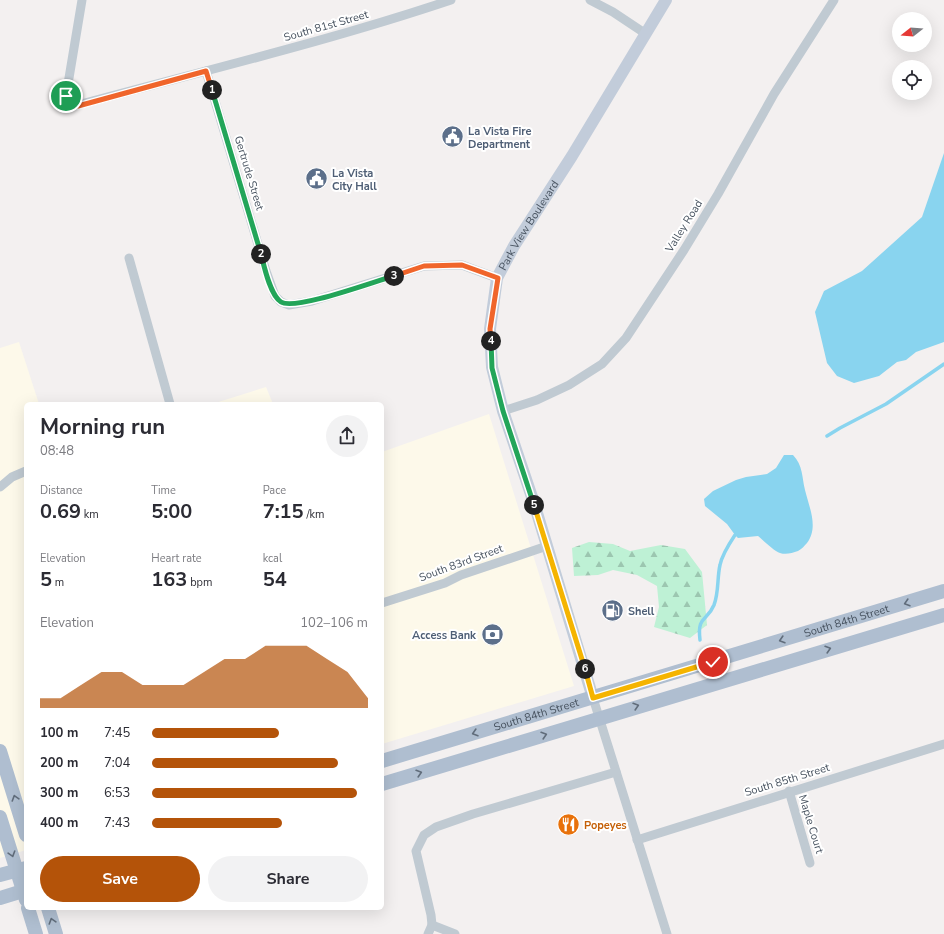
<!DOCTYPE html>
<html lang="en">
<head>
<meta charset="utf-8">
<style>
	body { margin:0; font-family:"Nunito Sans",sans-serif; background:#f2f2f3; color:#2b2b33; height:100vh; display:flex; flex-direction:column; font-size:15px; white-space:nowrap }
	* { box-sizing:border-box; margin:0 }
	p { font-size:13px; color:#7c7c81 }
	.icon { flex:none; width:22px; height:22px; fill:none; stroke:currentColor; stroke-width:2; stroke-linecap:round; stroke-linejoin:round }
	.map { position:relative; flex:1; overflow:hidden }
	.drawer { position:absolute; left:24px; top:402px; width:360px; height:508px; display:flex; flex-direction:column; background:#fff; border-radius:6px; box-shadow:0 4px 16px #0002 }
	.drawer>* { flex:none }
	.needle { width:26px; rotate:253deg }
	.tools { position:absolute; left:892px; top:12px; display:grid; gap:8px }
	.tools a { display:grid; place-items:center; width:40px; height:40px; border-radius:50%; background:#fff; box-shadow:0 4px 16px #0002; font-size:20px }
	.pin { position:absolute; display:grid; place-items:center; width:34px; height:34px; color:#fff; margin:-17px; border:2px solid #fff; border-radius:50%; box-shadow:0 1px 4px #0007 }
	.km { position:absolute; width:20px; height:20px; margin:-10px; border-radius:50%; background:#222; color:#fff; font-size:11px; line-height:20px; text-align:center }
	.round { display:grid; place-items:center; flex:none; width:42px; height:42px; border-radius:21px; background:#f2f2f3 }
	.summary { display:flex; align-items:center; justify-content:space-between; height:68px; padding:0 16px }
	h1 { font-size:22px; font-weight:700; line-height:30px }
	.stats { display:grid; grid-template-columns:repeat(3,1fr); gap:6px; height:68px; padding:4px 16px }
	.stats div { display:grid; align-content:center }
	.stats b { font-size:20px; font-weight:700 }
	.stats small { font-size:11px; font-weight:400 }
	.stats p { font-size:11px }
	.chart { height:112px; padding:8px 16px }
	.chart p { display:flex; justify-content:space-between }
	.chart svg { width:100%; height:72px; margin-top:4px; fill:#b45309; opacity:.7 }
	.button { display:flex; gap:8px; margin-top:auto; padding:8px 16px }
	.button a { flex:1; height:46px; border-radius:24px; background:#b45309; color:#fff; font-size:16px; font-weight:700; line-height:46px; text-align:center }
	.button a+a { background:#f2f2f3; color:#2b2b33 }
	ul { padding:0 16px; list-style:none; font-size:13px }
	li { display:grid; grid-template-columns:64px 48px 1fr; align-items:center; height:30px }
	li i { height:10px; border-radius:5px; background:#b45309 }
	.map>svg:first-child { display:block }
	.commercial { fill:#fdf9ea }
	.forest { fill:url(#forest-firs) }
	.water { fill:#89d4ef }
	.lines { fill:none; stroke-linecap:round; stroke-linejoin:round }
	.stream { stroke:#89d4ef; stroke-width:3.5 }
	.street { stroke:#c0cad2; stroke-width:9 }
	.secondary { stroke:#c2ccda; stroke-width:12 }
	.primary { stroke:#afbed0; stroke-width:14 }
	.oneway { stroke:#616d7b }
	.split-1-casing { stroke:#fff; stroke-width:8 }
	.split-2-casing { stroke:#fff; stroke-width:8 }
	.split-3-casing { stroke:#fff; stroke-width:8 }
	.split-4-casing { stroke:#fff; stroke-width:8 }
	.split-5-casing { stroke:#fff; stroke-width:8 }
	.split-6-casing { stroke:#fff; stroke-width:8 }
	.split-7-casing { stroke:#fff; stroke-width:8 }
	.split-1 { stroke:#f0652b; stroke-width:5 }
	.split-2 { stroke:#22a559; stroke-width:5 }
	.split-3 { stroke:#22a559; stroke-width:5 }
	.split-4 { stroke:#f0652b; stroke-width:5 }
	.split-5 { stroke:#22a559; stroke-width:5 }
	.split-6 { stroke:#f5b400; stroke-width:5 }
	.split-7 { stroke:#f5b400; stroke-width:5 }
	.labels { text-anchor:middle; dominant-baseline:central; stroke-width:4; stroke-linejoin:round; paint-order:stroke }
	.street-label { font-size:11px; fill:#47525f; stroke:#fff }
	.service-label { font-size:11px; font-weight:bold; fill:#4e5e75; stroke:#fff; text-anchor:start }
	.food-label { font-size:11px; font-weight:bold; fill:#c56008; stroke:#fff; text-anchor:start }
</style>
</head>
<body>
<div class="map">
<svg width="944" height="934" viewBox="0 0 944 934">
	<defs>
		<pattern id="forest-firs" width="22" height="20" patternUnits="userSpaceOnUse"><rect width="22" height="20" fill="#bef1d5"/><path d="M5 1l3.5 6h-7zM16 11l3.5 6h-7z" fill="#9cc6b0"/></pattern>
	</defs>
	<rect width="100%" height="100%" fill="#f3f0f0"/>
	<g class="commercial">
		<path d="M19,342L39,404H26V850L0,858V348Z"/>
		<path d="M266,387L273,404H212Z"/>
		<path d="M489,414L574,686L382,744V452Z"/>
	</g>
	<path class="forest" d="M589,542L613,544L630,551L661,545L685,549L702,572L707,625L690,638L654,627L659,607L657,586L637,575L613,570L598,575L574,576L572,548Z"/>
	<g class="water">
		<path d="M944,153V342L916,352L906,360L897,362L879,376L854,383L837,376L827,363L815,312L824,291L862,271L922,217Z"/>
		<path d="M784,455H793C803,465 802,478 805,490C809,507 819,527 807,543C804,546 802,549 798,551C792,553 786,555 780,553C774,551 763,540 758,536L738,538L735,535L727,524L705,506L704,499L713,491L736,480L746,477L767,474L776,468Z"/>
	</g>
	<g class="lines">
		<g class="stream">
			<path d="M827,436L840,428L886,404L944,364"/>
			<path d="M700,640C697,615 707,622 714,605C719,592 717,578 720,565C722,555 729,544 735,535"/>
		</g>
		<g class="street">
			<path d="M82,0L66,96L68,103L78,105C203,71 329,41 451,0"/>
			<path d="M590,0L613,12L646,34"/>
			<path d="M206,71L266,271L275,296L281,302L289,305L312,301L424,266L462,265L497,278"/>
			<path d="M129,258L170,404"/>
			<path d="M503,411L537,400L569,385L602,364L626,338L684,250L718,194L774,94L834,0"/>
			<path d="M0,487L12,477L26,471"/>
			<path d="M382,603L445,583L461,575L547,546"/>
			<path d="M593,698L667,934"/>
			<path d="M789,791L810,863"/>
			<path d="M637,840L944,744"/>
			<path d="M432,925L455,934"/>
			<path d="M428,934L432,925L431,915L416,851L424,835L436,827L473,814L616,772"/>
		</g>
		<path class="secondary" id="s1" d="M593,698L534,503L503,411L492,367L490,329L497,278L514,246L572,156L666,0"/>
		<g class="primary">
			<path d="M0,751L26,835"/>
			<path id="s2" d="M382,761L944,591"/>
			<path d="M382,784L944,615"/>
			<path d="M0,817L26,900"/>
			<path d="M0,875L26,868"/>
			<path d="M0,898L26,890"/>
			<path d="M28,908L36,934"/>
			<path d="M48,908L56,934"/>
		</g>
	</g>
	<defs><path id="oneway-chevron" d="M-2-3.5L2.5 0L-2 3.5" fill="none" stroke-width="1.6" stroke-linecap="round" stroke-linejoin="round"/></defs>
	<g class="oneway">
		<use href="#oneway-chevron" transform="translate(907 603) rotate(163)"/>
		<use href="#oneway-chevron" transform="translate(782 640) rotate(163)"/>
		<use href="#oneway-chevron" transform="translate(828 649) rotate(-17)"/>
		<use href="#oneway-chevron" transform="translate(636 706) rotate(-17)"/>
		<use href="#oneway-chevron" transform="translate(475 733) rotate(163)"/>
		<use href="#oneway-chevron" transform="translate(544 735) rotate(-17)"/>
		<use href="#oneway-chevron" transform="translate(419 773) rotate(-17)"/>
		<use href="#oneway-chevron" transform="translate(15 798) rotate(-107)"/>
		<use href="#oneway-chevron" transform="translate(12 854) rotate(73)"/>
		<use href="#oneway-chevron" transform="translate(52 921) rotate(-107)"/>
	</g>
	<g class="lines">
		<defs>
			<path id="split-1" d="M66,96L68,103L78,106L206,71L212,90"/>
			<path id="split-2" d="M212,90L261,254"/>
			<path id="split-3" d="M261,254C264,266 270,295 281,302C295,311 375,281 394,276"/>
			<path id="split-4" d="M394,276L424,266L462,265L498,278L490,329L491,341"/>
			<path id="split-5" d="M491,341L492,368L503,411L534,505"/>
			<path id="split-6" d="M534,505L585,669"/>
			<path id="split-7" d="M585,669L593,698L713,662"/>
		</defs>
		<use href="#split-1" class="split-1-casing"/>
		<use href="#split-2" class="split-2-casing"/>
		<use href="#split-3" class="split-3-casing"/>
		<use href="#split-4" class="split-4-casing"/>
		<use href="#split-5" class="split-5-casing"/>
		<use href="#split-6" class="split-6-casing"/>
		<use href="#split-7" class="split-7-casing"/>
		<use href="#split-1" class="split-1"/>
		<use href="#split-2" class="split-2"/>
		<use href="#split-3" class="split-3"/>
		<use href="#split-4" class="split-4"/>
		<use href="#split-5" class="split-5"/>
		<use href="#split-6" class="split-6"/>
		<use href="#split-7" class="split-7"/>
	</g>
	<defs>
		<symbol id="civic-disc" viewBox="-11 -11 22 22"><circle r="9.5" fill="#5c6f8a" stroke="#fff"/><path d="M-.6-6.5H3V-4.5H.6V-3L4-1V1h2V6H-6V1h2V-1L-.6-3ZM-1.2 2.5V6h2.4V2.5Z" fill="#fff"/></symbol>
		<symbol id="fuel-disc" viewBox="-11 -11 22 22"><circle r="9.5" fill="#5c6f8a" stroke="#fff"/><path d="M-5.5-6h7V0h2V4h1.3V-2.5L3-4.5l.8-.8L6-3V5H2.5V1h-1V6h-7ZM-4.2-4.7v3.2H.2V-4.7Z" fill="#fff"/></symbol>
		<symbol id="bank-disc" viewBox="-11 -11 22 22"><circle r="9.5" fill="#5c6f8a" stroke="#fff"/><path d="M-6-4H6V4H-6ZM0-2.3a2.3 2.3 0 1 0 0 4.6a2.3 2.3 0 1 0 0-4.6Z" fill="#fff"/></symbol>
		<symbol id="restaurant-disc" viewBox="-11 -11 22 22"><circle r="9.5" fill="#e8710a" stroke="#fff"/><path d="M-5-6h1v4h1v-4h1v4h1v-4h1v5L-1.5 .5V6h-2V.5L-5-1ZM5-6V6H3V1.5H1.5Q1.5-4 5-6Z" fill="#fff"/></symbol>
	</defs>
	<g fill-rule="evenodd">
		<use href="#civic-disc" x="440" y="124" width="25" height="25"/>
		<use href="#civic-disc" x="304" y="166" width="25" height="25"/>
		<use href="#fuel-disc" x="600" y="598" width="25" height="25"/>
		<use href="#bank-disc" x="480" y="622" width="25" height="25"/>
		<use href="#restaurant-disc" x="556" y="812" width="25" height="25"/>
	</g>
	<g class="labels">
		<g class="street-label">
			<text transform="translate(326 26) rotate(-16)">South 81st Street</text>
			<text transform="translate(249 173) rotate(73)">Gertrude Street</text>
			<text stroke="none"><textPath href="#s1" startOffset="497">Park View Boulevard</textPath></text>
			<text transform="translate(684 226) rotate(-58)">Valley Road</text>
			<text transform="translate(461 563) rotate(-20)">South 83rd Street</text>
			<text stroke="none"><textPath href="#s2" startOffset="485">South 84th Street</textPath></text>
			<text stroke="none"><textPath href="#s2" startOffset="161">South 84th Street</textPath></text>
			<text transform="translate(787 780) rotate(-17)">South 85th Street</text>
			<text transform="translate(811 824) rotate(73)">Maple Court</text>
		</g>
		<g class="service-label">
			<text x="468" y="131">La Vista Fire<tspan x="468" dy="13">Department</tspan></text>
			<text x="332" y="173">La Vista<tspan x="332" dy="13">City Hall</tspan></text>
			<text x="628" y="611">Shell</text>
			<text x="476" y="635" text-anchor="end">Access Bank</text>
		</g>
		<g class="food-label">
			<text x="584" y="825">Popeyes</text>
		</g>
	</g>
</svg>
<div class="tools">
<a><svg class="needle" viewBox="-14 -14 28 28"><path d="M0-13l5 13h-10z" fill="#e53935"/><path d="M0 13l5-13h-10z" fill="#7c7c81"/></svg></a>
<a><svg class="icon" aria-label="locate" viewBox="0 0 24 24"><circle cx="12" cy="12" r="6"/><path d="M12 2v4M12 18v4M2 12h4M18 12h4"/></svg></a>
</div>
<div class="pin" style="left:66px;top:96px;background:#1e9e55"><svg class="icon" aria-label="arrive" viewBox="0 0 24 24"><path d="M6 21V4h12l-3 4 3 4H6"/></svg></div>
<div class="pin" style="left:713px;top:662px;background:#d93025"><svg class="icon" aria-label="check" viewBox="0 0 24 24"><path d="M5 12l5 5 9-10"/></svg></div>
<b class="km" style="left:212px;top:90px">1</b>
<b class="km" style="left:261px;top:254px">2</b>
<b class="km" style="left:394px;top:276px">3</b>
<b class="km" style="left:491px;top:341px">4</b>
<b class="km" style="left:534px;top:505px">5</b>
<b class="km" style="left:585px;top:669px">6</b>
<section class="drawer">
<div class="summary"><div><h1>Morning run</h1><p>08:48</p></div><a class="round"><svg class="icon" aria-label="share" viewBox="0 0 24 24"><path d="M12 15V3M7 8l5-5 5 5M5 13v7h14v-7"/></svg></a></div>
<div class="stats">
<div><p>Distance</p><b>0.69<small> km</small></b></div>
<div><p>Time</p><b>5:00</b></div>
<div><p>Pace</p><b>7:15<small> /km</small></b></div>
</div>
<div class="stats">
<div><p>Elevation</p><b>5<small> m</small></b></div>
<div><p>Heart rate</p><b>163<small> bpm</small></b></div>
<div><p>kcal</p><b>54</b></div>
</div>
<div class="chart"><p><span>Elevation</span>102–106 m</p>
<svg viewBox="0 0 160 44" preserveAspectRatio="none"><path d="M0 44V38L10 38L20 30L30 22L40 22L50 30L60 30L70 30L80 22L90 14L100 14L110 6L120 6L130 6L140 14L150 22L160 38V44z"/></svg>
</div>
<ul>
<li><b>100 m</b>7:45<i style="width:59%"></i></li>
<li><b>200 m</b>7:04<i style="width:86%"></i></li>
<li><b>300 m</b>6:53<i style="width:95%"></i></li>
<li><b>400 m</b>7:43<i style="width:60%"></i></li>
</ul>
<div class="button"><a>Save</a><a>Share</a></div>
</section>
</div>
</body>
</html>
